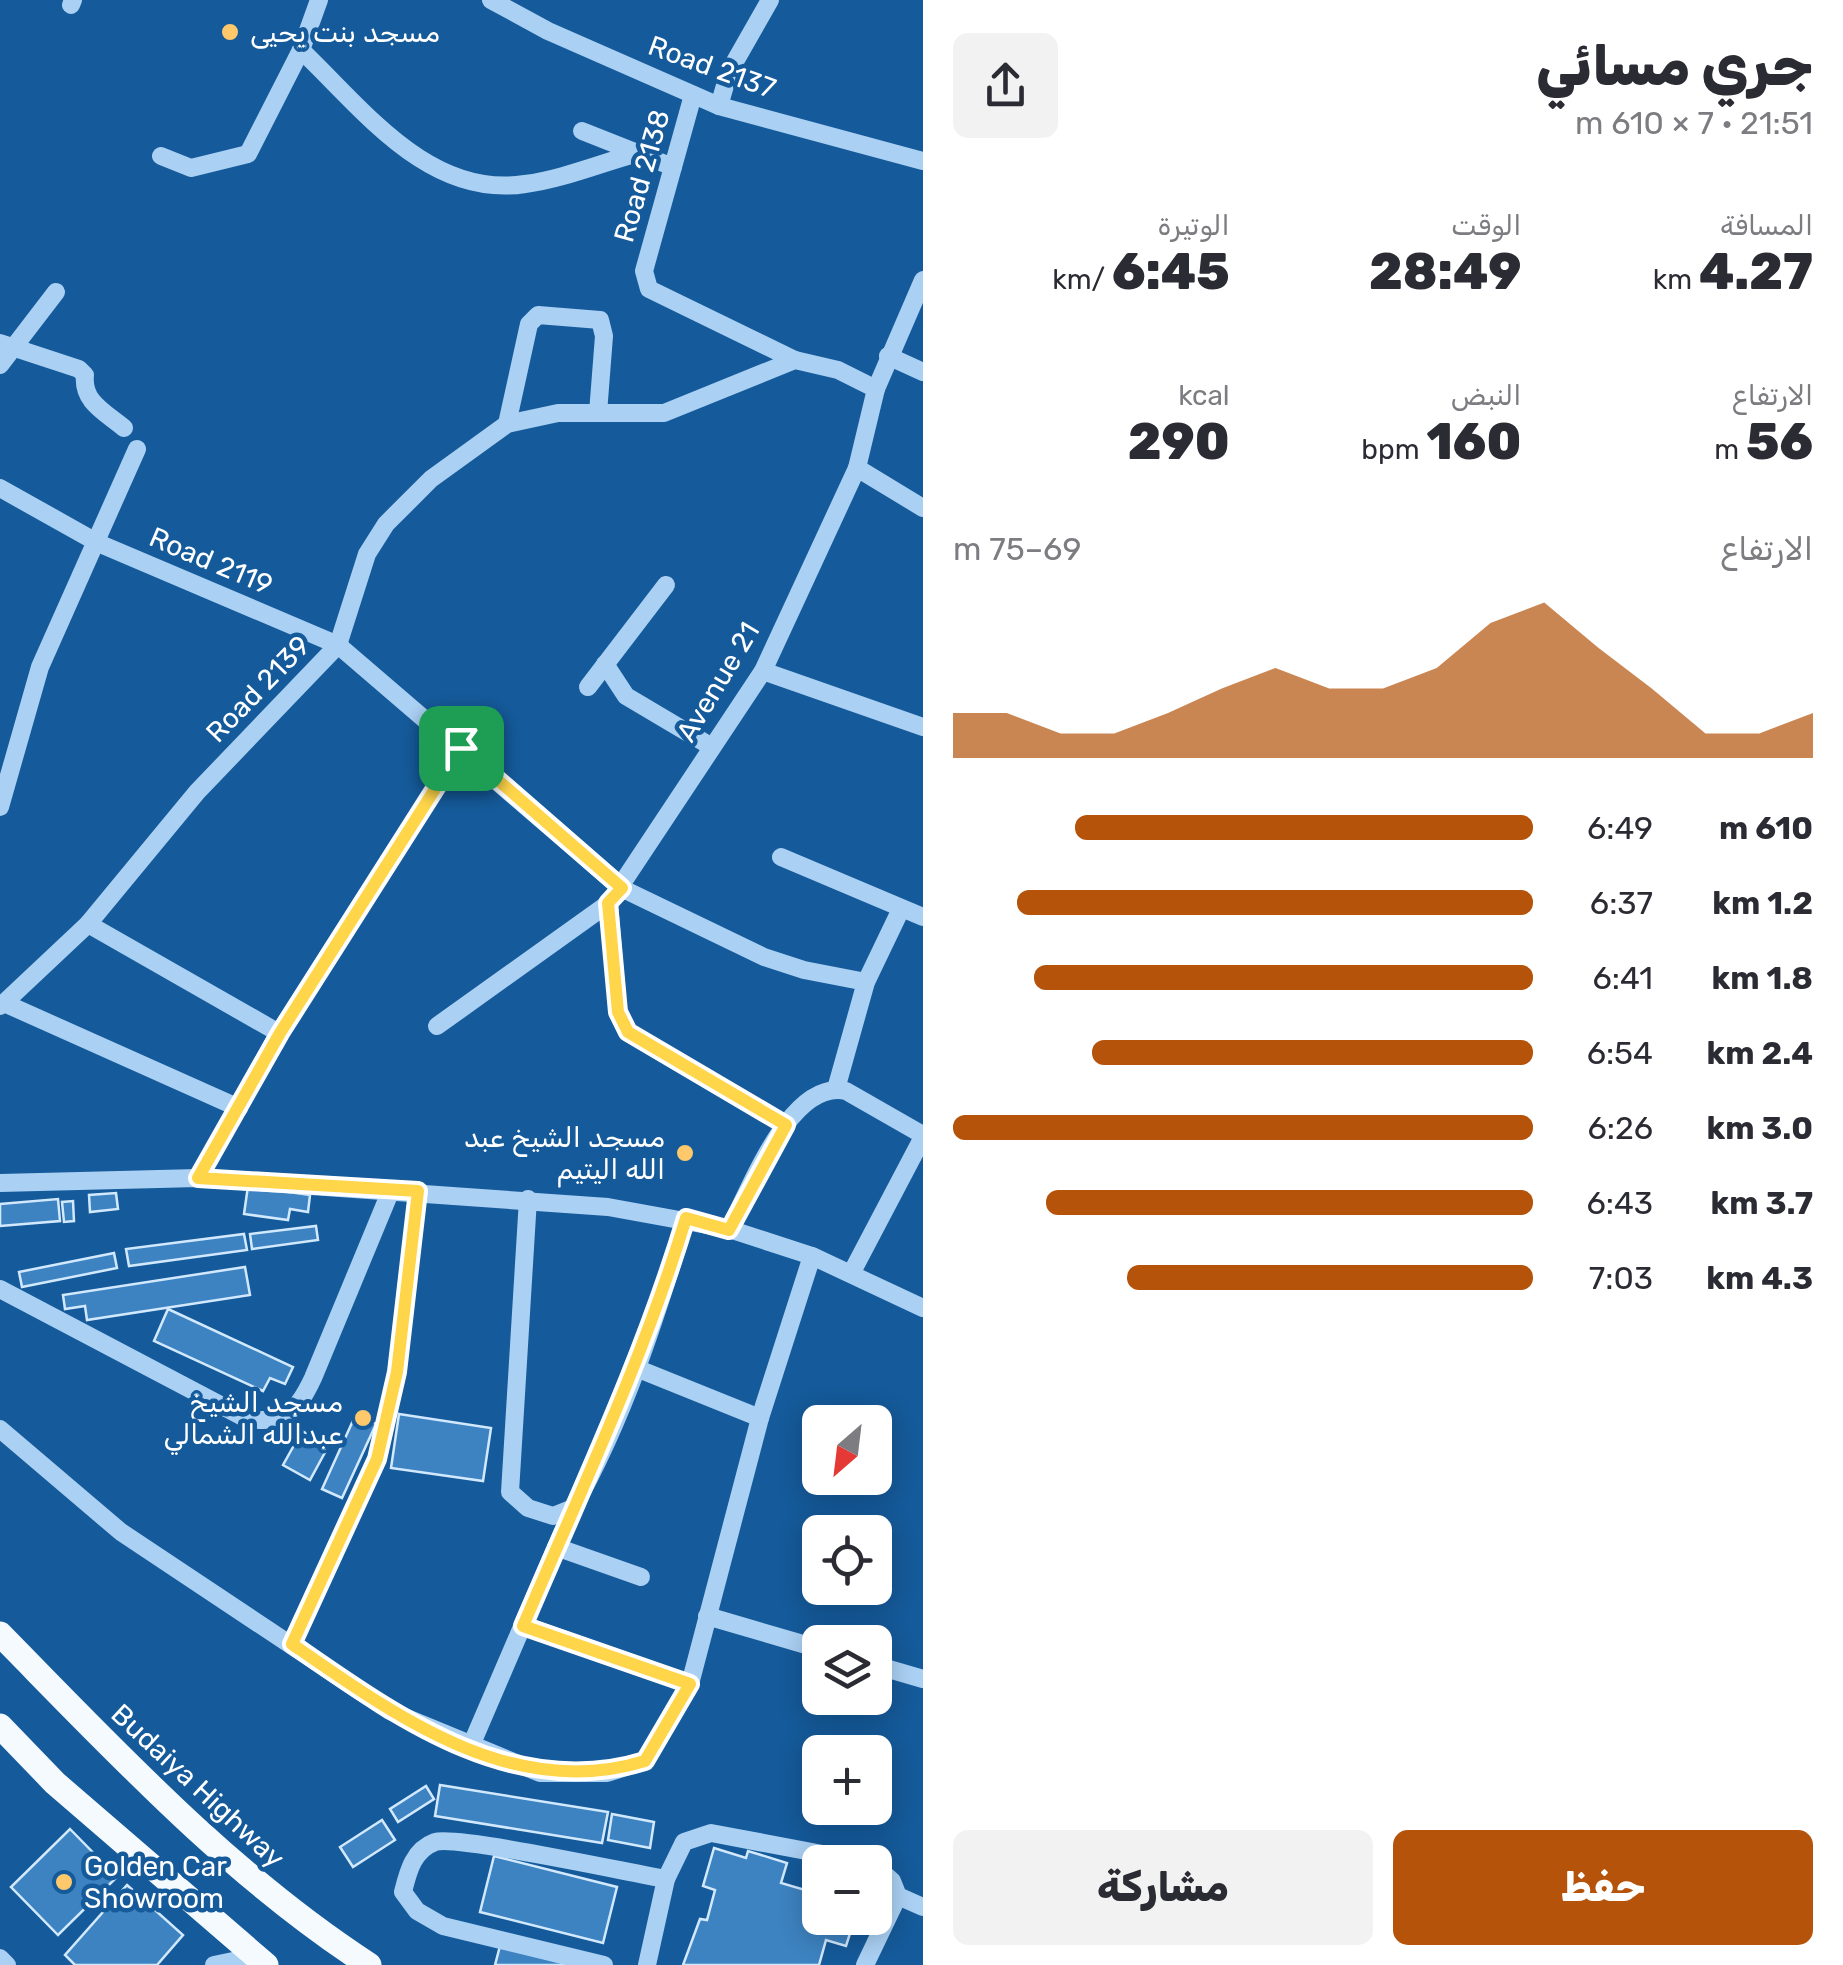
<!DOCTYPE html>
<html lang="ar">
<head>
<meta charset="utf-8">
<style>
	body { margin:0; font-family:Rubik,"Noto Naskh Arabic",sans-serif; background:#f2f2f3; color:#2b2b33; direction:rtl; height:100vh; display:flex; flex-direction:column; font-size:38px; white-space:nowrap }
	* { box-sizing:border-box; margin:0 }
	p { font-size:32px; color:#7c7c81 }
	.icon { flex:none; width:55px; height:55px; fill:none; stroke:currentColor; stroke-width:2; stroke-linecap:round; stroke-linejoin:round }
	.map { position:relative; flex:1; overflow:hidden; direction:ltr }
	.details { display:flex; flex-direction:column; background:#fff; width:920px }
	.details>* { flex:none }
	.needle { width:65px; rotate:208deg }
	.fabs { position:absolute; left:802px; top:1405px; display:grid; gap:20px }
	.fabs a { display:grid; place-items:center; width:90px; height:90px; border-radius:15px; background:#fff; box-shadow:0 5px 25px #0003; font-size:50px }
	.pin { position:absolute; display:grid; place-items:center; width:85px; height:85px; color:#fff; margin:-42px; border-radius:20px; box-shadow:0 5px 15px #0006 }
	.round { display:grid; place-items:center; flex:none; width:105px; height:105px; border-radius:15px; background:#f2f2f3 }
	.overview { display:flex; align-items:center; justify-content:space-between; height:170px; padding:0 30px }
	h1 { font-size:55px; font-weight:800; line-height:75px }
	.metrics { display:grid; grid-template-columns:repeat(3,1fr); gap:15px; height:170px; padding:10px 30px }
	.metrics div { display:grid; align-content:center }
	.metrics b { font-size:50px; font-weight:800 }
	.metrics small { font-size:28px; font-weight:400 }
	.metrics p { font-size:28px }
	.chart { height:280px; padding:20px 30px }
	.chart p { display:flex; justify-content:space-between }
	.chart svg { width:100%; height:180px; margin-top:10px; fill:#b45309; opacity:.7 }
	.cta { display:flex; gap:20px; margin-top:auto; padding:20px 30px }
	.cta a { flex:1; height:115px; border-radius:15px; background:#b45309; color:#fff; font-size:40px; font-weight:800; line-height:115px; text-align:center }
	.cta a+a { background:#f2f2f3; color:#2b2b33 }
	ul { padding:0 30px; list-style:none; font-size:32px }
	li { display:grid; grid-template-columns:160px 120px 1fr; align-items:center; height:75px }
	li i { height:25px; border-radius:12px; background:#b45309 }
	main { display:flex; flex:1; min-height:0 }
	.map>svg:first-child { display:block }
	.building { fill:#3d83c1; stroke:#d2e9fd; stroke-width:2.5 }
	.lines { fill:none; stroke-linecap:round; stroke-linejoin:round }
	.minor { stroke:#aad0f3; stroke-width:18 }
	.major { stroke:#f5faff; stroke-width:25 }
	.route-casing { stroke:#fff; stroke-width:20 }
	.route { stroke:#ffd54a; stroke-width:12 }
	.poi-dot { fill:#ffc96b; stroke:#155a9a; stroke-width:4 }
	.labels { text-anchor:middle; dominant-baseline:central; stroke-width:9; stroke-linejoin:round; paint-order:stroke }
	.poi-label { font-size:28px; fill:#fff; stroke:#155a9a; text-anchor:start }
	.street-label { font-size:28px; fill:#fff; stroke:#155a9a }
</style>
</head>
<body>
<main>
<section class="details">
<div class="overview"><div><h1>جري مسائي</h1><p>21:51 · 7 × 610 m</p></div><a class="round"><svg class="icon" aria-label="share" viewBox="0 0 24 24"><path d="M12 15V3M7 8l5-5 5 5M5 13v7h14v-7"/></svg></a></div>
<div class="metrics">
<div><p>المسافة</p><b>4.27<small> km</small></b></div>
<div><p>الوقت</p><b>28:49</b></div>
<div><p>الوتيرة</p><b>6:45<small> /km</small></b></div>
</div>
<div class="metrics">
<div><p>الارتفاع</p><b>56<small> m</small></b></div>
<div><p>النبض</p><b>160<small> bpm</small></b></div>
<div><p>kcal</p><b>290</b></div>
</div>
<div class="chart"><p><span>الارتفاع</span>69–75 m</p>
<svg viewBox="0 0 160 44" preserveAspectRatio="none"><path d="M0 44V33L10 33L20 38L30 38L40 33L50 27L60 22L70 27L80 27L90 22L100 11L110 6L120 17L130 27L140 38L150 38L160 33V44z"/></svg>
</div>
<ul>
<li><b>610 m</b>6:49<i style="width:79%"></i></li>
<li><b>1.2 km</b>6:37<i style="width:89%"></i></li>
<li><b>1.8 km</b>6:41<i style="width:86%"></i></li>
<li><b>2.4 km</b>6:54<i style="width:76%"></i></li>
<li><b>3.0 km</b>6:26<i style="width:100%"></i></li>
<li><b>3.7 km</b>6:43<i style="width:84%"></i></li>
<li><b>4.3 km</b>7:03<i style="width:70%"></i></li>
</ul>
<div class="cta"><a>حفظ</a><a>مشاركة</a></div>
</section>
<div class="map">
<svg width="923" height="1965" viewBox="0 0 923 1965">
	<rect width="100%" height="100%" fill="#155a9a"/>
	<g class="building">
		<path d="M248,1186L310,1195L308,1212L290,1209L288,1220L244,1214Z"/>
		<path d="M116,1193L118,1209L90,1212L89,1195Z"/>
		<path d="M58,1199L60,1221L0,1226V1204Z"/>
		<path d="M73,1201L74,1221L64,1222L62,1202Z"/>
		<path d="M316,1226L318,1240L252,1249L250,1234Z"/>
		<path d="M244,1234L247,1250L129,1266L126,1249Z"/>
		<path d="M114,1253L117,1268L22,1287L19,1272Z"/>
		<path d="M245,1267L250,1295L87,1320L85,1306L65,1309L63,1295Z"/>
		<path d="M168,1309L293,1367L285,1384L270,1378L263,1391L154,1341Z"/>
		<path d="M356,1414L376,1424L342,1498L322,1489Z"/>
		<path d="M399,1414L491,1428L483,1481L391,1468Z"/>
		<path d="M302,1431L329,1445L310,1480L283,1465Z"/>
		<path d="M440,1785L608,1812L602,1843L435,1816Z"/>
		<path d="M426,1786L434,1799L398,1822L390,1809Z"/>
		<path d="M612,1814L654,1822L650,1848L608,1840Z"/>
		<path d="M382,1820L395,1840L353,1867L340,1847Z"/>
		<path d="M70,1829L117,1877L58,1935L11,1887Z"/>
		<path d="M714,1848L746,1858L748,1851L787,1863L781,1883L815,1893L820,1875V1918H855L846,1946L826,1940L819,1965H683L700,1919L707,1920L715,1890L703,1886Z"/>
		<path d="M494,1856L617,1887L603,1943L480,1912Z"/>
		<path d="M127,1885L183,1935L157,1965H75L65,1955Z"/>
		<path d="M500,1946L571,1965H495Z"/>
	</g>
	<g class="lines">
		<g class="minor">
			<path d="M491,0L548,31L719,106L923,161"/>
			<path d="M71,5L73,0"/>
			<path d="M301,50C363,109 429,199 525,184C563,179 601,163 638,153"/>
			<path d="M693,95L644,271L649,289L795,360"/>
			<path d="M719,106L729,72L770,0"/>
			<path d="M582,131L673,167"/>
			<path d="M161,156L191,168L248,154L301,50L319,0"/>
			<path d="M0,343L79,369L85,375C82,402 105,412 124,428"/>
			<path d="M888,356L923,372"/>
			<path d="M0,365L56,292"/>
			<path d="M507,424L529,324L538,315L600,320L604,336L598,413"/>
			<path d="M857,468L923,508"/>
			<path d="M0,488L98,543L338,645L621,888L764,957L804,970L866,982"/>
			<path d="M605,664L626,696L712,747"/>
			<path d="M763,671L923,727"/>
			<path d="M588,687L666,585"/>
			<path d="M0,807L40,667L137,449"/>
			<path d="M781,857L923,917"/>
			<path d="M609,903L618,1012L627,1032L785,1125"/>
			<path d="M88,924L279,1033"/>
			<path d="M4,1003L88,924L197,792L338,645L367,554L386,524L431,479L507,424L558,413H664L795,360L838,370L876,389"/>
			<path d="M0,1006L4,1003L239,1108"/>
			<path d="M437,1026L609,903L763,671L857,468L876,389L923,280"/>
			<path d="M836,1089L866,982L901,909"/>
			<path d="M198,1178L279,1033L461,748"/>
			<path d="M0,1183L198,1178L608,1207L729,1229L812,1256L923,1308"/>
			<path d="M528,1199L510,1492L528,1508L553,1516L573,1508C624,1418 656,1317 686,1219"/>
			<path d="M729,1229C751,1189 790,1079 846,1091L923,1135"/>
			<path d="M852,1272L923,1137"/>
			<path d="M0,1289L245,1418C284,1426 297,1412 313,1378L391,1190"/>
			<path d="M636,1368L760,1418"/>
			<path d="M0,1429L121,1532L390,1711L540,1773H607L645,1761L690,1684L760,1418L812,1256"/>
			<path d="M556,1547L641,1577"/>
			<path d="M707,1616L820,1649"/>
			<path d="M523,1625L690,1684"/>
			<path d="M292,1643L377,1459L397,1372L418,1191"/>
			<path d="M875,1665L923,1679"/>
			<path d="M470,1748L573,1508"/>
			<path d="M875,1866L892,1881L898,1896L923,1907"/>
			<path d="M0,1958L7,1965"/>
			<path d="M214,1965L252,1957"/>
			<path d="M604,1965L443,1926L417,1911L403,1892C408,1872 413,1850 435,1842C457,1835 630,1873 666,1879"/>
			<path d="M647,1965L666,1879L684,1842L711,1833L865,1862"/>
			<path d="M865,1965L898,1896"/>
		</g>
		<g class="major">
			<path d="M0,1634C117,1753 229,1874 369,1965"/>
			<path d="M0,1726L55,1783L266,1965"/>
		</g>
	</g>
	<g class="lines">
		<defs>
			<path id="route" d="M461,748L622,888L608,903L618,1012L628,1032L786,1125L729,1230L686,1218C643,1360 581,1490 523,1626L690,1684L645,1761C513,1802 396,1716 292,1644L377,1459L397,1372L418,1191L198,1178L280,1033Z"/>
		</defs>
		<use href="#route" class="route-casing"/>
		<use href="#route" class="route"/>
	</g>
	<g class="poi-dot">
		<circle cx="230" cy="32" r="10"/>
		<circle cx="685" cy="1153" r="10"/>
		<circle cx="363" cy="1418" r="10"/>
		<circle cx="64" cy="1882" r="10"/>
	</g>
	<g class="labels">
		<g class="poi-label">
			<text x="250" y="32">مسجد بنت يحيى</text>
			<text x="665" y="1137" text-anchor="end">مسجد الشيخ عبد<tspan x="665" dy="32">الله اليتيم</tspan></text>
			<text x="343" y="1402" text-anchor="end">مسجد الشيخ<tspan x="343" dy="32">عبدالله الشمالي</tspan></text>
			<text x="84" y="1866">Golden Car<tspan x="84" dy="32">Showroom</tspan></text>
		</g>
		<g class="street-label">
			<text transform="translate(712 67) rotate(20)">Road 2137</text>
			<text transform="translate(642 176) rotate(-74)">Road 2138</text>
			<text transform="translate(211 561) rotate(23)">Road 2119</text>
			<text transform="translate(718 682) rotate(-59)">Avenue 21</text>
			<text transform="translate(258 689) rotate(-46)">Road 2139</text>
			<text transform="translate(198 1786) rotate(43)">Budaiya Highway</text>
		</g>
	</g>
</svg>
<div class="fabs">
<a><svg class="needle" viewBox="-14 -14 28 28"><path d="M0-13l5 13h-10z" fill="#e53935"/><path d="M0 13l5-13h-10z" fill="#7c7c81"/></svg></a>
<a><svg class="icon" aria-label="locate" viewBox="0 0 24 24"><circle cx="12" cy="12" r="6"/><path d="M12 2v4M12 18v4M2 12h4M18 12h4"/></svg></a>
<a><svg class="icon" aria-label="layers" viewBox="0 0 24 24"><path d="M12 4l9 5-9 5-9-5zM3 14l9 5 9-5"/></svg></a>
<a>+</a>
<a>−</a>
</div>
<div class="pin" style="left:461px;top:748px;background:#1e9e55"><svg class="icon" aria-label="arrive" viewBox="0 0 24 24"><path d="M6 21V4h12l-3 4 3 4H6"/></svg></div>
</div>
</main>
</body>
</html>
